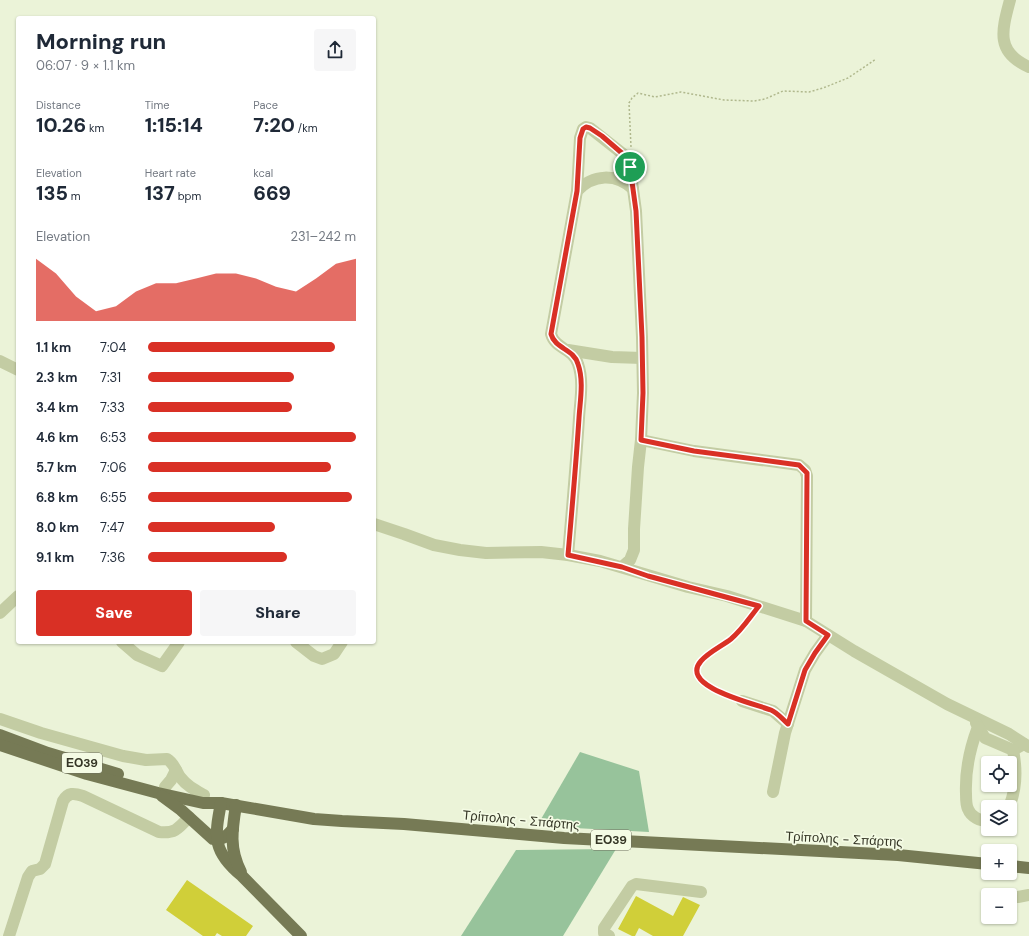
<!DOCTYPE html>
<html lang="en">
<head>
<meta charset="utf-8">
<style>
	body { margin:0; font-family:"DM Sans",sans-serif; background:#f6f6f7; color:#1f2937; height:100vh; display:flex; flex-direction:column; font-size:15px; white-space:nowrap }
	* { box-sizing:border-box; margin:0 }
	p { font-size:13px; color:#747a83 }
	.icon { flex:none; width:22px; height:22px; fill:none; stroke:currentColor; stroke-width:2; stroke-linecap:round; stroke-linejoin:round }
	.map { position:relative; flex:1; overflow:hidden }
	.details { position:absolute; left:16px; top:16px; width:360px; height:628px; display:flex; flex-direction:column; background:#fff; border-radius:4px; box-shadow:0 1px 3px #0004 }
	.details>* { flex:none }
	.fabs { position:absolute; left:981px; top:756px; display:grid; gap:8px }
	.fabs a { display:grid; place-items:center; width:36px; height:36px; border-radius:4px; background:#fff; box-shadow:0 1px 3px #0004; font-size:20px }
	.pin { position:absolute; display:grid; place-items:center; width:34px; height:34px; color:#fff; margin:-17px; border:2px solid #fff; border-radius:50%; box-shadow:0 1px 4px #0007 }
	.round { display:grid; place-items:center; flex:none; width:42px; height:42px; border-radius:4px; background:#f6f6f7 }
	.head { display:flex; align-items:center; justify-content:space-between; height:68px; padding:0 20px }
	h1 { font-size:22px; font-weight:800; line-height:30px }
	.figures { display:grid; grid-template-columns:repeat(3,1fr); gap:6px; height:68px; padding:4px 20px }
	.figures div { display:grid; align-content:center }
	.figures b { font-size:20px; font-weight:800 }
	.figures small { font-size:11px; font-weight:400 }
	.figures p { font-size:11px }
	.chart { height:112px; padding:8px 20px }
	.chart p { display:flex; justify-content:space-between }
	.chart svg { width:100%; height:72px; margin-top:4px; fill:#d93025; opacity:.7 }
	.cta { display:flex; gap:8px; margin-top:auto; padding:8px 20px }
	.cta a { flex:1; height:46px; border-radius:4px; background:#d93025; color:#fff; font-size:16px; font-weight:800; line-height:46px; text-align:center }
	.cta a+a { background:#f6f6f7; color:#1f2937 }
	ul { padding:0 20px; list-style:none; font-size:13px }
	li { display:grid; grid-template-columns:64px 48px 1fr; align-items:center; height:30px }
	li i { height:10px; border-radius:5px; background:#d93025 }
	.map>svg:first-child { display:block }
	.green { fill:#97c39b }
	.building { fill:#d0cf39 }
	.lines { fill:none; stroke-linecap:round; stroke-linejoin:round }
	.path { stroke:#b0b88d; stroke-width:1.5; stroke-dasharray:2 2; stroke-linecap:butt }
	.minor { stroke:#c3cca3; stroke-width:12 }
	.major { stroke:#767a55; stroke-width:12 }
	.route-casing { stroke:#fff; stroke-width:8 }
	.route { stroke:#d93025; stroke-width:5 }
	.labels { text-anchor:middle; dominant-baseline:central; stroke-width:3.5; stroke-linejoin:round; paint-order:stroke }
	.shield { fill:#f4fbe4; stroke:#6e715f; stroke-width:1 }
	.shield-label { font-size:12px; font-weight:bold; fill:#353626 }
	.street-label { font-size:13px; fill:#353626; stroke:#f4fbe4 }
</style>
</head>
<body>
<div class="map">
<svg width="1029" height="936" viewBox="0 0 1029 936">
	<rect width="100%" height="100%" fill="#ebf3d8"/>
	<g class="green">
		<path d="M580,752L639,771L649,832L537,826Z"/>
		<path d="M616,849L563,936H461L516,850Z"/>
	</g>
	<g class="building">
		<path d="M187,880L253,926L246,936H222L217,933L215,936H203L166,910Z"/>
		<path d="M636,896L673,916L683,897L700,905L683,936H653L639,928L635,936H632L618,929Z"/>
	</g>
	<g class="lines">
		<g class="path">
			<path d="M631,147L629,103L632,98L638,93L655,97L681,92L724,100L754,101L765,99L783,91L809,92L823,88L848,78L876,59"/>
			<path d="M733,698C719,693 685,679 701,661C709,652 722,646 731,639C739,632 745,623 751,616"/>
		</g>
		<g class="minor">
			<path d="M1010,0C1002,30 995,52 1029,67"/>
			<path d="M577,191C593,174 616,173 633,189"/>
			<path d="M568,350L612,357L642,358"/>
			<path d="M0,361L18,370"/>
			<path d="M641,440L694,451L799,465L805,470L807,476L806,621"/>
			<path d="M374,524L404,534L434,545L460,550L486,553L541,552L568,555L600,561L688,587L727,596L806,621L854,651L947,704L1009,734L1029,747"/>
			<path d="M568,555C572,509 576,464 579,418C580,401 584,381 578,364C574,349 555,349 551,334L577,191L580,138L583,129L586,127L590,128L623,154L630,167L636,211L642,337L643,393L641,440L638,467L634,529V550L630,560L622,567"/>
			<path d="M0,613L18,596"/>
			<path d="M122,642L137,655L162,666L179,642"/>
			<path d="M296,642L314,656L322,659L334,654L342,642"/>
			<path d="M742,701L773,711L788,724"/>
			<path d="M0,719L41,733L123,756L146,760L167,759C174,763 176,771 180,777C187,786 195,790 204,795"/>
			<path d="M976,723L985,738L1013,750L1024,744"/>
			<path d="M978,727C970,748 965,770 966,794C966,798 966,805 968,809C971,817 980,821 988,821"/>
			<path d="M165,787L171,780L176,770"/>
			<path d="M773,792L785,733L805,670L815,653L828,635"/>
			<path d="M1009,807C1017,788 1017,770 1013,750"/>
			<path d="M1018,897L1029,895"/>
			<path d="M9,936L28,877L32,871L40,869L45,864L63,801C68,792 74,793 83,796L159,832C175,834 179,828 189,817"/>
			<path d="M609,936L604,933V928L632,886L636,884L701,892"/>
		</g>
		<g class="major">
			<path d="M0,735L48,753L118,774"/>
			<path d="M0,745L87,774L158,793L203,803H221L314,819L342,821L404,824L564,838L898,855L988,864"/>
			<path d="M162,796L181,810L213,839C222,841 227,836 233,829"/>
			<path d="M221,803C214,838 213,852 242,876L301,936"/>
			<path d="M236,805C232,830 229,849 241,872"/>
			<path d="M1010,866L1029,868"/>
		</g>
	</g>
	<g class="lines">
		<defs>
			<path id="route" d="M586,127L590,128L602,136L623,154L630,167L636,211L642,337L643,393L641,440L694,451L799,465L807,473L806,621L828,635L815,653L805,670L788,724C782,719 778,713 771,710C756,704 678,687 701,661C709,652 722,646 731,639C742,630 750,617 759,606L648,576L622,567L568,555C572,509 576,464 579,418C580,401 584,381 578,364C574,349 555,349 551,334L577,191L580,138L583,129Z"/>
		</defs>
		<use href="#route" class="route-casing"/>
		<use href="#route" class="route"/>
	</g>
	<g class="labels">
		<g class="shield">
			<rect x="62" y="753" width="40" height="20" rx="3"/>
			<rect x="591" y="830" width="40" height="20" rx="3"/>
		</g>
		<g class="shield-label">
			<text x="82" y="763">ΕΟ39</text>
			<text x="611" y="840">ΕΟ39</text>
		</g>
		<g class="street-label">
			<text transform="translate(521 820) rotate(5)">Τρίπολης - Σπάρτης</text>
			<text transform="translate(844 839) rotate(3)">Τρίπολης - Σπάρτης</text>
		</g>
	</g>
</svg>
<div class="fabs">
<a><svg class="icon" aria-label="locate" viewBox="0 0 24 24"><circle cx="12" cy="12" r="6"/><path d="M12 2v4M12 18v4M2 12h4M18 12h4"/></svg></a>
<a><svg class="icon" aria-label="layers" viewBox="0 0 24 24"><path d="M12 4l9 5-9 5-9-5zM3 14l9 5 9-5"/></svg></a>
<a>+</a>
<a>−</a>
</div>
<div class="pin" style="left:630px;top:167px;background:#1e9e55"><svg class="icon" aria-label="arrive" viewBox="0 0 24 24"><path d="M6 21V4h12l-3 4 3 4H6"/></svg></div>
<section class="details">
<div class="head"><div><h1>Morning run</h1><p>06:07 · 9 × 1.1 km</p></div><a class="round"><svg class="icon" aria-label="share" viewBox="0 0 24 24"><path d="M12 15V3M7 8l5-5 5 5M5 13v7h14v-7"/></svg></a></div>
<div class="figures">
<div><p>Distance</p><b>10.26<small> km</small></b></div>
<div><p>Time</p><b>1:15:14</b></div>
<div><p>Pace</p><b>7:20<small> /km</small></b></div>
</div>
<div class="figures">
<div><p>Elevation</p><b>135<small> m</small></b></div>
<div><p>Heart rate</p><b>137<small> bpm</small></b></div>
<div><p>kcal</p><b>669</b></div>
</div>
<div class="chart"><p><span>Elevation</span>231–242 m</p>
<svg viewBox="0 0 160 44" preserveAspectRatio="none"><path d="M0 44V6L10 15L20 29L30 38L40 35L50 26L60 21L70 21L80 18L90 15L100 15L110 18L120 23L130 26L140 18L150 9L160 6V44z"/></svg>
</div>
<ul>
<li><b>1.1 km</b>7:04<i style="width:90%"></i></li>
<li><b>2.3 km</b>7:31<i style="width:70%"></i></li>
<li><b>3.4 km</b>7:33<i style="width:69%"></i></li>
<li><b>4.6 km</b>6:53<i style="width:100%"></i></li>
<li><b>5.7 km</b>7:06<i style="width:88%"></i></li>
<li><b>6.8 km</b>6:55<i style="width:98%"></i></li>
<li><b>8.0 km</b>7:47<i style="width:61%"></i></li>
<li><b>9.1 km</b>7:36<i style="width:67%"></i></li>
</ul>
<div class="cta"><a>Save</a><a>Share</a></div>
</section>
</div>
</body>
</html>
